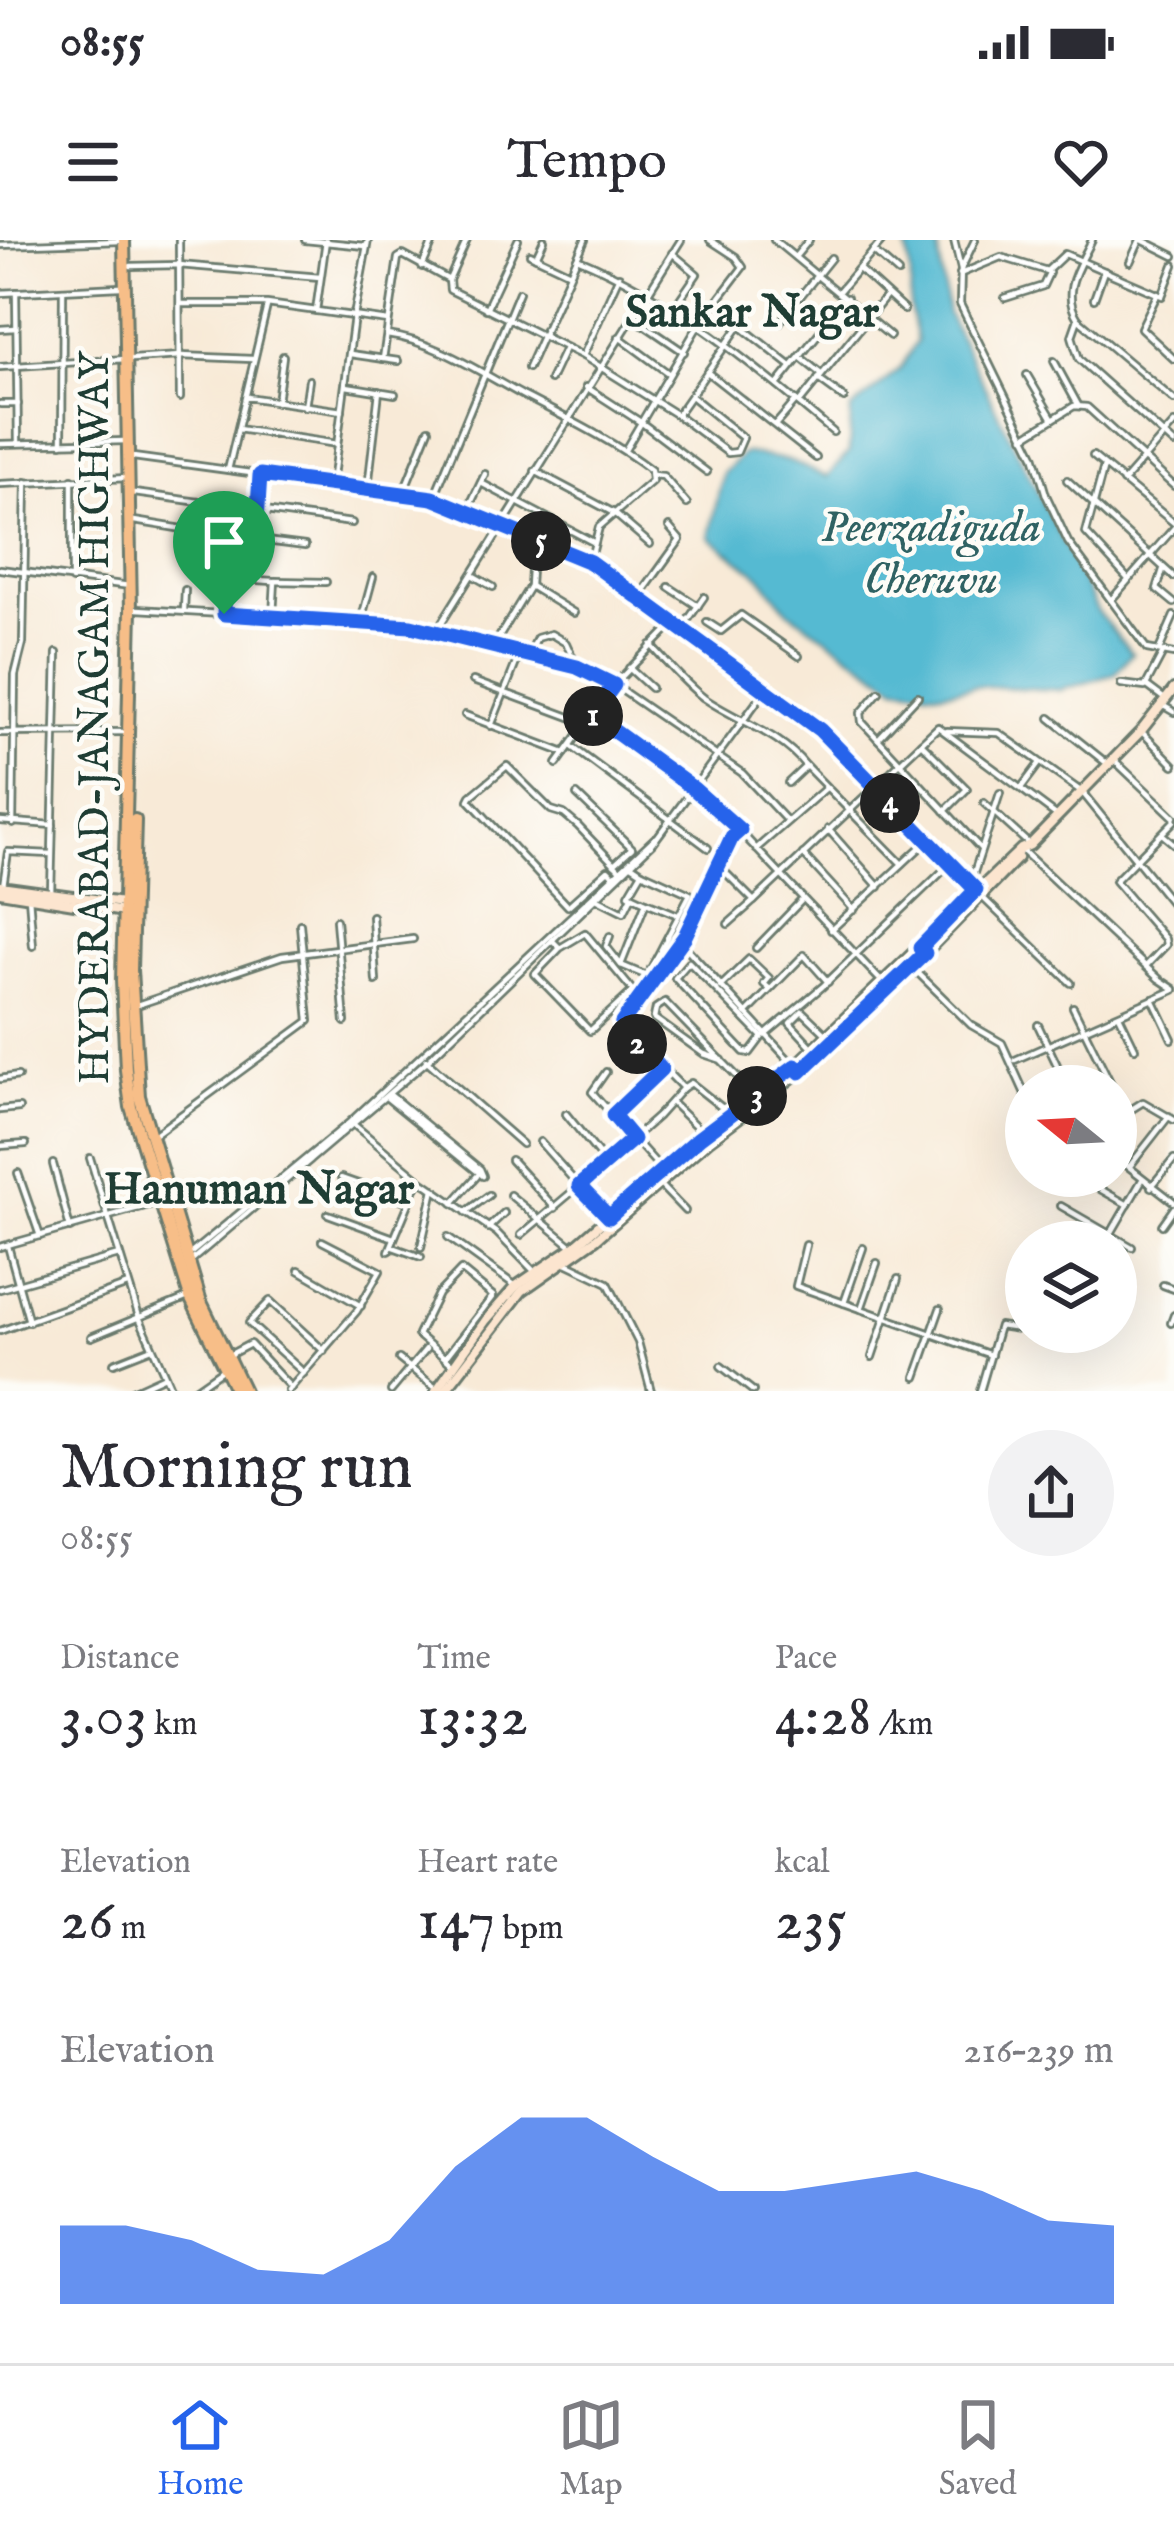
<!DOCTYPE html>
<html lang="en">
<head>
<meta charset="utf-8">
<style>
	body { margin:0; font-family:"IM FELL English",serif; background:#f2f2f3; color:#2b2b33; height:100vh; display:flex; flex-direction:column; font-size:45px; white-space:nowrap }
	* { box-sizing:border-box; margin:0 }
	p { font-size:39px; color:#7c7c81 }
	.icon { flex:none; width:66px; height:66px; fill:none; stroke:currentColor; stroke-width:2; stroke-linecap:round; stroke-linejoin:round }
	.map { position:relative; height:1151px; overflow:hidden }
	.panel { display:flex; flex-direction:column; background:#fff; flex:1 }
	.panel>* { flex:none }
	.needle { width:78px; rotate:288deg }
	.controls { position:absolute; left:1005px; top:825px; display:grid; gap:24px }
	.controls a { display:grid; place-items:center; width:132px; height:132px; border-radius:50%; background:#fff; box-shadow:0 12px 48px #0002; font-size:60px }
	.pin { position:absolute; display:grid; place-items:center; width:102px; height:102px; color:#fff; margin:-123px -51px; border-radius:50% 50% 50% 0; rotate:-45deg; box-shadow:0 0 12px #0007 }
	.pin .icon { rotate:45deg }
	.km { position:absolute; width:60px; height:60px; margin:-30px; border-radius:50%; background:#222; color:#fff; font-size:33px; line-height:60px; text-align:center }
	.round { display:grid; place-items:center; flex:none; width:126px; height:126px; border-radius:63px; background:#f2f2f3 }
	.summary { display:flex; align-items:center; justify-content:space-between; height:204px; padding:0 60px }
	h1 { font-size:66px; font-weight:600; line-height:90px }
	.metrics { display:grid; grid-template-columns:repeat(3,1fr); gap:18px; height:204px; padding:12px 60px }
	.metrics div { display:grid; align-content:center }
	.metrics b { font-size:60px; font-weight:600 }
	.metrics small { font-size:33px; font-weight:400 }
	.metrics p { font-size:33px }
	.chart { height:336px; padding:24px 60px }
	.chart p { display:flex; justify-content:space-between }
	.chart svg { width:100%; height:216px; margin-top:12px; fill:#2563eb; opacity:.7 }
	.status { display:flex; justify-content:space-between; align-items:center; height:84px; padding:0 60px; background:#fff; direction:ltr }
	.status svg { height:33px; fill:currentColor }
	header { display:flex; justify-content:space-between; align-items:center; height:156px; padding:0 60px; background:#fff; font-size:54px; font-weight:600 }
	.tab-bar { display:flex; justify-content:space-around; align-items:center; height:168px; border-top:3px solid #e1e1e2; background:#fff; font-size:33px; color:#7c7c81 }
	.tab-bar a { display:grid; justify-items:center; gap:6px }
	.tab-bar .current { color:#2563eb }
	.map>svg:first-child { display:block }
	.water { fill:#54bad2; stroke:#3a7c83; stroke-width:3 }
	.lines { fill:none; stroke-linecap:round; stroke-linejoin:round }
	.street-casing { stroke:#6b7a6d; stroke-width:10 }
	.secondary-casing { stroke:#6b7a6d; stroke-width:14 }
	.highway-casing { stroke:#6b7a6d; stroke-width:16 }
	.street { stroke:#fff; stroke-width:4.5 }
	.secondary { stroke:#fce5cf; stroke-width:8 }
	.highway { stroke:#f7be88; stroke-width:10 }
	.route-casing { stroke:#fff; stroke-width:24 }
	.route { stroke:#2563eb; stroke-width:15 }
	.labels { text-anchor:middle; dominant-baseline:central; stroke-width:9; stroke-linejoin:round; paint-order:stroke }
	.street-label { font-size:42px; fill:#1f3d34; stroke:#fdfcf7 }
	.neighbourhood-label { font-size:45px; font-weight:bold; fill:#1f3d34; stroke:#fdfcf7 }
	.water-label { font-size:45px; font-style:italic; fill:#2f6263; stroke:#fdfcf7 }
</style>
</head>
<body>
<div class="status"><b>08:55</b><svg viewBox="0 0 49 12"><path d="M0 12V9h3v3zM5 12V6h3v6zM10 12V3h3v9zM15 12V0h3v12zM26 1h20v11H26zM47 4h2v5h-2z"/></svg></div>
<header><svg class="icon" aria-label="menu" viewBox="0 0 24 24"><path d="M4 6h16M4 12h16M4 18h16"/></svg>Tempo<svg class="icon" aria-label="heart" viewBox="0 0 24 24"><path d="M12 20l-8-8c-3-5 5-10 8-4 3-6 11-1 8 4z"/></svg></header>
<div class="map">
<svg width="1174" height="1151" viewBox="0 0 1174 1151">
	<rect width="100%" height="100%" fill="#fdfcf7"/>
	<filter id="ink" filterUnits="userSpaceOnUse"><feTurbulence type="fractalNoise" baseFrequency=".00833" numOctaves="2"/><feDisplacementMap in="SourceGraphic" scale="24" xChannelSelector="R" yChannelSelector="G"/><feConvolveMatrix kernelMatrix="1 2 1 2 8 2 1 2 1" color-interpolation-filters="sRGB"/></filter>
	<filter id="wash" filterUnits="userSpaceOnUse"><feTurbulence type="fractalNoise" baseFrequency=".004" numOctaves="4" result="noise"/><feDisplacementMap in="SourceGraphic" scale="48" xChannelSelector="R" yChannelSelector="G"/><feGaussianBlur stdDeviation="2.7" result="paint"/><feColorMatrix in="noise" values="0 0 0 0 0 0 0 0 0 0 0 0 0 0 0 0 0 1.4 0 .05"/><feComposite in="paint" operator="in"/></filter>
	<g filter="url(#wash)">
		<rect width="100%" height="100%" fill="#f8ead7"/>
		<path class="water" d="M906,0H937L948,74L1099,374L1132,413L1115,434L1061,450L976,446L941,452L896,446L788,371L759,335L709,297L723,233L744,213L787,220L827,237L849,212L851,170L900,129L917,101L910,67L911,34Z"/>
	</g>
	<g filter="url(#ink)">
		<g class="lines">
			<defs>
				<g id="street">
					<path d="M179,0L180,158"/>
					<path d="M305,0L365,6"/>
					<path d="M467,0L449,40L450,50L583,116L677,175L728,213L737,212L743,198L691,156"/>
					<path d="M774,0L890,96"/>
					<path d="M954,0L961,29L960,64L1034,215L1046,255L1068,302L1147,409L1174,414"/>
					<path d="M1092,0C1079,27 1060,51 1078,79L1174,160"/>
					<path d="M1142,0L1174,16"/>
					<path d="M0,5L120,1"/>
					<path d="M873,11L898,33"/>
					<path d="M672,13L697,34L673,69"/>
					<path d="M530,14L568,32"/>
					<path d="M536,17L544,0"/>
					<path d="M795,17L809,0"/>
					<path d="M577,18C673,58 754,125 833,192"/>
					<path d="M1130,22L1140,0"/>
					<path d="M131,26L179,25L320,37"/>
					<path d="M422,27L433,2"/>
					<path d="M859,29L904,70"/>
					<path d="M961,29L975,0"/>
					<path d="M960,34L1001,17L1047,31L1065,14L1162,56L1174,25"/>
					<path d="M840,50L883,0"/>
					<path d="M16,52L18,203"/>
					<path d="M0,53L120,47"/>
					<path d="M1158,53L1141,88L1174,119"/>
					<path d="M1005,58L1043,46L1049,33"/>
					<path d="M1094,59L1104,31"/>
					<path d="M180,64H267L388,81"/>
					<path d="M486,69L518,0"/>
					<path d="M316,71L326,0"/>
					<path d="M634,78L684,112"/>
					<path d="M1078,79L1072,96L1079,119L1174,204"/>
					<path d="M779,83L831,18"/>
					<path d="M739,85L791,126"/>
					<path d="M0,89L16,88"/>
					<path d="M387,95C434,101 480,132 522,155C566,178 612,200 651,230L652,241L599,287L590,322"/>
					<path d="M619,97L668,133"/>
					<path d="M350,114L398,121"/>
					<path d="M583,116L619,36"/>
					<path d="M800,117L821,134"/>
					<path d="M132,119L181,116L252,119"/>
					<path d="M383,119L398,18L403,15L449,40"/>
					<path d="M1054,121L1078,165"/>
					<path d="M0,127L126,119"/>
					<path d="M528,128L585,0"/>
					<path d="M707,132L816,218"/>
					<path d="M1027,135L1053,179"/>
					<path d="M818,139L844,158"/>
					<path d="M550,140L565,108"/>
					<path d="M777,145L847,58"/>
					<path d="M346,146L395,154"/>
					<path d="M586,147L642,183L707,232"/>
					<path d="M247,157L342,171"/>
					<path d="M277,162L283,116"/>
					<path d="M799,163L887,55"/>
					<path d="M0,164H18"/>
					<path d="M305,167L309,140"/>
					<path d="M677,175L749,72"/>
					<path d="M776,184L796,161"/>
					<path d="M238,189L337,204"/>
					<path d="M1024,197L1074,166L1087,167L1174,246"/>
					<path d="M62,203L63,50"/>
					<path d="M0,204L126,201"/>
					<path d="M625,210L698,86L743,27L736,17L710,0"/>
					<path d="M1093,216L1174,283"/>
					<path d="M133,217L433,258L590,322L820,490L949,625L1071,743"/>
					<path d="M1104,226L1086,293L1128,339"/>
					<path d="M228,230L267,66"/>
					<path d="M535,231L614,273L650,304"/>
					<path d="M653,235L663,236L687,264"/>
					<path d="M72,239V340"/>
					<path d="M1067,240L1174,337"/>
					<path d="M1123,242L1174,184"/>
					<path d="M481,243L593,302"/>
					<path d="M0,244L128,238"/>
					<path d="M332,244L354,76L368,0"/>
					<path d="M368,248L379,151"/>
					<path d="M134,253L352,283"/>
					<path d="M403,253L429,189"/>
					<path d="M434,257L519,52"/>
					<path d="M467,271L485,234"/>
					<path d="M134,281L226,296L224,373"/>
					<path d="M226,296L305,306"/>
					<path d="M256,300L260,235"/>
					<path d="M0,329L130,346"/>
					<path d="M1163,330L1157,349L1174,363"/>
					<path d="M472,335L493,347"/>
					<path d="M225,338L273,341"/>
					<path d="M530,346L574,373"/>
					<path d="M669,347L698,366"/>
					<path d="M639,357L680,300L669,287"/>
					<path d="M1111,360L1174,288"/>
					<path d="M137,369L411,385L520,413"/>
					<path d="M184,370L185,350"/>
					<path d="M273,376L275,341L326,342"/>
					<path d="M361,381L373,337"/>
					<path d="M442,382L681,0"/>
					<path d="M707,382L721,391L741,375L799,416"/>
					<path d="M683,387L704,357"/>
					<path d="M651,405C669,424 683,442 704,458C737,481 780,493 806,526"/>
					<path d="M493,407L530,346L533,297"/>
					<path d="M1159,410L1174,376"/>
					<path d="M529,415L537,398L551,394L566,403L577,427"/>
					<path d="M629,428L651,448"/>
					<path d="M473,441L586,483"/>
					<path d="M1121,444L1145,447L1164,411"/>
					<path d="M1146,445L1166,460"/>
					<path d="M879,452L861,473L862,482L981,609"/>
					<path d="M1162,465L1174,472"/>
					<path d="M465,475L565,513"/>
					<path d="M591,475L716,566L882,742"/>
					<path d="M1050,478L1109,525"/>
					<path d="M491,486L520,413L577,427L614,445L742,533L787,581"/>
					<path d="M947,491L999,493L1082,552L1174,666"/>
					<path d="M1141,491L1174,525"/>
					<path d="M0,493L125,492"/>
					<path d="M878,499L918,456"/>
					<path d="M921,503L967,549L945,571"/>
					<path d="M571,506L708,608"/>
					<path d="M1114,520L1174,577"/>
					<path d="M557,524L614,445L674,383"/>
					<path d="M788,543L806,526L902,624"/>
					<path d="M1021,548L1039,524"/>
					<path d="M577,555L632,608L614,624"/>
					<path d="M984,563L1030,605"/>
					<path d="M0,581L53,585"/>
					<path d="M13,584L15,435L23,403L26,242"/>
					<path d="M828,589L879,647"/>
					<path d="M739,590L732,597L709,652L681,702L800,832"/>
					<path d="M1162,594L1174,604"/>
					<path d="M756,609L826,548"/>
					<path d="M1024,612L1159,739L1174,749"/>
					<path d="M803,614L854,670"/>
					<path d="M720,627L754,661L938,487L1056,575"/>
					<path d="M615,637L608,630L568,666L469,560L471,556L507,526L551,570L564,574L578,586L619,629"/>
					<path d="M970,645L1000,553"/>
					<path d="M3,646L8,612L51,614"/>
					<path d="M51,653L57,413"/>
					<path d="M29,657L33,706"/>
					<path d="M598,659L624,672L632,656"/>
					<path d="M646,662L678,675"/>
					<path d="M372,676L376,741"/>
					<path d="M336,680L345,782"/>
					<path d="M728,684L754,661"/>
					<path d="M831,690L927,601"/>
					<path d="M610,696L606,706L621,725L646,662L629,654L642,632L630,624"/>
					<path d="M552,700L560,708L535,734L590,791L633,751L585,693L560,708"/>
					<path d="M681,702L642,754L623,787L683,848L691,843L730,874"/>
					<path d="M756,708L802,660"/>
					<path d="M689,722L762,797L750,813L744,812L675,738Z"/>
					<path d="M621,725L647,736L690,654L642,632"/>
					<path d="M1146,726L1166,705L1165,699L1115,641L1174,581"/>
					<path d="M912,727L971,785L1002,803L1026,856"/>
					<path d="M720,747L749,719L769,738L764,744L770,749"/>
					<path d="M1153,759L1172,799"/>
					<path d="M137,765L282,716L413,699"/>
					<path d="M1073,767L1112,846"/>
					<path d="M746,774L804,715L828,742"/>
					<path d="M1119,775L1135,808"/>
					<path d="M1038,785L1067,846"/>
					<path d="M765,795L822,747L949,625"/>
					<path d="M814,809L790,783L802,771L828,796"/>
					<path d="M616,811L630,822L642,810"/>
					<path d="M426,820L522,904"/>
					<path d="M722,820L704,814L654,778L656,768L665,762L756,856"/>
					<path d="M1015,820L1174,750"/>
					<path d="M606,832L592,852L662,930"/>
					<path d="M0,839L18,836"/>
					<path d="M1116,853L1127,871"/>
					<path d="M386,857L483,936L480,929L389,854"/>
					<path d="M671,862L704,894"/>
					<path d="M0,870L19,868"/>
					<path d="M566,874L605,922"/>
					<path d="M613,875L661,830"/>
					<path d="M1116,879L1143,862L1174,880"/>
					<path d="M353,884L419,939L497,993L534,1031"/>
					<path d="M155,894L309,781L300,684"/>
					<path d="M0,906L26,904"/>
					<path d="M1116,917L1174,962"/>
					<path d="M90,918L139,1077L172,1151"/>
					<path d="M511,920L555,968"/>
					<path d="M53,924L70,988"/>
					<path d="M1130,926L1169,876"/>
					<path d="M18,933L40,996"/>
					<path d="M341,938L409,962"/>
					<path d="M660,945L685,971"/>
					<path d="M1151,947L1174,919"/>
					<path d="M1100,949L1128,965"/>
					<path d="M510,955L573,1007"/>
					<path d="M453,963L477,936"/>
					<path d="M1061,966L1132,1007"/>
					<path d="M466,972L489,955"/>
					<path d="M328,974L394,998"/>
					<path d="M609,977L579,946L658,876L683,848"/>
					<path d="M1162,985L1174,968"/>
					<path d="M488,988L504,973"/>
					<path d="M521,995L579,946L540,902"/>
					<path d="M448,997L516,1046"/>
					<path d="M1057,1000L1061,1002"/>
					<path d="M1106,1002L1142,940"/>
					<path d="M806,1005L796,1046L991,1115"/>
					<path d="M8,1006L29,1082"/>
					<path d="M0,1007L156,963"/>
					<path d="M393,1007L421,1017"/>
					<path d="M421,1007L434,949"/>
					<path d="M389,1011L419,939"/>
					<path d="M190,1014L350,882L655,598"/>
					<path d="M192,1020L427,821L653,603L767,448"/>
					<path d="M562,1021L608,1043L638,1102L651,1151"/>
					<path d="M299,1030L361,1066"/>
					<path d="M1116,1031L1126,1036"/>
					<path d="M1163,1045L1174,1049"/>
					<path d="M0,1049L119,1015"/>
					<path d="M844,1063L863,1008"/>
					<path d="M861,1069L877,1023"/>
					<path d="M1171,1083L1174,1075"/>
					<path d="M0,1091L128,1045"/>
					<path d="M1041,1092L1081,1099"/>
					<path d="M91,1097L186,1058"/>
					<path d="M231,1114L250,1104L291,1148"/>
					<path d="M872,1117L898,1039"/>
					<path d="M445,1118L418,1095L438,1054L461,1030L493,1056L445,1118L454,1126"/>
					<path d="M399,1119L437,1149"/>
					<path d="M114,1123L152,1108"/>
					<path d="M721,1126L753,1151"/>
					<path d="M304,1133L249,1083L270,1061L324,1111"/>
					<path d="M916,1137L940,1069"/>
					<path d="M132,1151L165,1136"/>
					<path d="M192,1151L222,1130"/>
					<path d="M288,1151L357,1071L380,1031L322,1001"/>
					<path d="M391,1151L426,1109"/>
					<path d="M980,1151L999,1086L1026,1090"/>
				</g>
				<g id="secondary">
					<path d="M0,646L123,663"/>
					<path d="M0,652L124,672"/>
					<path d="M436,1151L486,1080L516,1046L576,1005L699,898L795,826L1021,609L1030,605L1141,491L1174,449"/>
					<path d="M445,1151L522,1051L596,999L708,901L800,832L889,750L1018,618"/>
				</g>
				<g id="highway">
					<path d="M124,0L131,370L122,741L126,830L131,867L190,1057L236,1151"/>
					<path d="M135,580L131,730L139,856L201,1062L244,1151"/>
				</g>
			</defs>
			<use href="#street" class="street-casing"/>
			<use href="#secondary" class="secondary-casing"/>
			<use href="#highway" class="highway-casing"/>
			<use href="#street" class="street"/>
			<use href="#secondary" class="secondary"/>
			<use href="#highway" class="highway"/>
		</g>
	</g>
	<g class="lines" filter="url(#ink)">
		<defs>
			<path id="route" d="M260,235L433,258L590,322L820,490L976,650L920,708L925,713L800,832L795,826L699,898L609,977L579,946L633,899L613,875L661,829L622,783L685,696L732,597L740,590L694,549L592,475L614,445L577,427L411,386L224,374L226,296L256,299Z"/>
		</defs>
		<use href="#route" class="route-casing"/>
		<use href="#route" class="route"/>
	</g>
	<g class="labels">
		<g class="street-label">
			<text transform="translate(96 478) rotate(-90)">HYDERABAD-JANAGAM HIGHWAY</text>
		</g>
		<g class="neighbourhood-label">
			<text x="752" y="73">Sankar Nagar</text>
			<text x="259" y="950">Hanuman Nagar</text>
		</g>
		<g class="water-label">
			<text x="931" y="288">Peerzadiguda<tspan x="931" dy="52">Cheruvu</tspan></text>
		</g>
	</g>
</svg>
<div class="controls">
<a><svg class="needle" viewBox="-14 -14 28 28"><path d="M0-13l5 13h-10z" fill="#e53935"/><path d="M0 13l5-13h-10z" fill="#7c7c81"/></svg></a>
<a><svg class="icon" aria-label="layers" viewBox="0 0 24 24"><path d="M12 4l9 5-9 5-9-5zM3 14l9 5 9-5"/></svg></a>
</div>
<div class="pin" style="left:224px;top:374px;background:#1e9e55"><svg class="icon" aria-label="arrive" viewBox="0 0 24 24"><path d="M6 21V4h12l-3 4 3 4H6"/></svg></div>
<b class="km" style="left:593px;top:476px">1</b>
<b class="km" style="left:637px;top:804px">2</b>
<b class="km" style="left:757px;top:856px">3</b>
<b class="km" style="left:890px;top:563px">4</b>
<b class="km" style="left:541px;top:301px">5</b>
</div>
<section class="panel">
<div class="summary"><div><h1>Morning run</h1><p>08:55</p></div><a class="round"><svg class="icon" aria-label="share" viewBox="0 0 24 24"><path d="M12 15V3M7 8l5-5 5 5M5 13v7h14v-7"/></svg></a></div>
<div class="metrics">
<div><p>Distance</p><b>3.03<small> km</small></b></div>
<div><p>Time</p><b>13:32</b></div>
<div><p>Pace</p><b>4:28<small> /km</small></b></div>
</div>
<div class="metrics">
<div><p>Elevation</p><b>26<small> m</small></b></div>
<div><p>Heart rate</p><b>147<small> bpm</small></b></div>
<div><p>kcal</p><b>235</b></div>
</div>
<div class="chart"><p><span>Elevation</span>216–239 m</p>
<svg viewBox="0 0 160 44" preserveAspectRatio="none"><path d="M0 44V28L10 28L20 31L30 37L40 38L50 31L60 16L70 6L80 6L90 14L100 21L110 21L120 19L130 17L140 21L150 27L160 28V44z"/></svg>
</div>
</section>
<nav class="tab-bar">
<a class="current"><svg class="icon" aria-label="home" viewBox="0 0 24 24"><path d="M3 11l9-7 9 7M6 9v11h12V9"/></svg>Home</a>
<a><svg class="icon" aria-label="map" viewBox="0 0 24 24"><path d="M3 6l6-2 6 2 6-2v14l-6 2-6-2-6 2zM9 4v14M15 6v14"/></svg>Map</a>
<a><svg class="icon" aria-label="saved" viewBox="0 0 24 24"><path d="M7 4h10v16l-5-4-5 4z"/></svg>Saved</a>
</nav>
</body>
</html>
